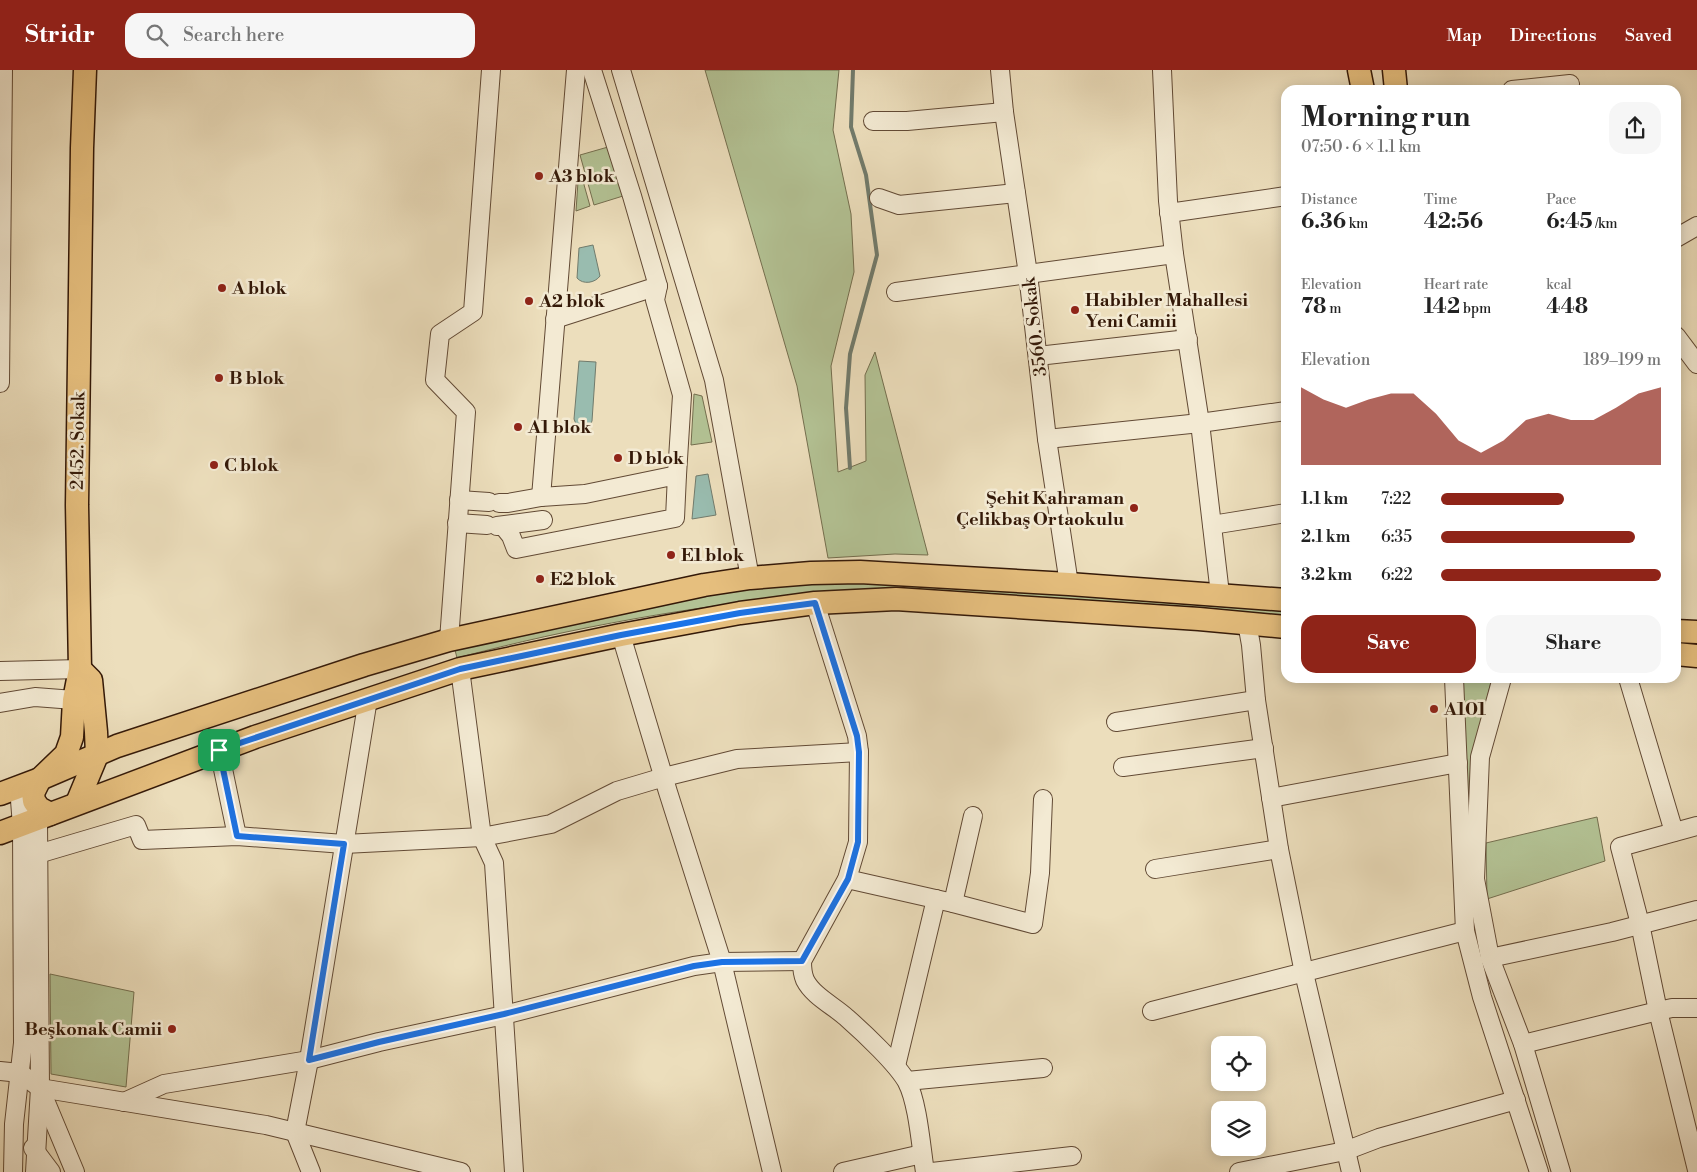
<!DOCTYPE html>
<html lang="en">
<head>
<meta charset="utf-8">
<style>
	body { margin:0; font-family:"Libre Bodoni",serif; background:#f6f6f6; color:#222; height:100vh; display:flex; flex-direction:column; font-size:19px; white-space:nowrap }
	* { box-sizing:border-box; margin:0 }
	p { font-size:16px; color:#767676 }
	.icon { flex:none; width:28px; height:28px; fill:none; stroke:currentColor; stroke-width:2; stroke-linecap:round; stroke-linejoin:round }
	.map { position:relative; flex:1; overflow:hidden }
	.panel { position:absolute; left:1281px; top:15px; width:400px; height:598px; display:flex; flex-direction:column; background:#fff; border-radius:15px; box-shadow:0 2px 12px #0003 }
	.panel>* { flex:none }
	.tools { position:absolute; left:1211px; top:966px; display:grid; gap:10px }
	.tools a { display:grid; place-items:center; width:55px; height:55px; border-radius:10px; background:#fff; box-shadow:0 2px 12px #0003; font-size:25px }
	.pin { position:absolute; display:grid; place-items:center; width:42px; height:42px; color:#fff; margin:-21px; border-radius:10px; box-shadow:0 2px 8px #0006 }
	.round { display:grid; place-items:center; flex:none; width:52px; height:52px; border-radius:15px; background:#f6f6f6 }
	.headline { display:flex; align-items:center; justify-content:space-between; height:85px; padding:0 20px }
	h1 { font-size:28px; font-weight:700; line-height:38px }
	.figures { display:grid; grid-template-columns:repeat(3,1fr); gap:8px; height:85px; padding:5px 20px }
	.figures div { display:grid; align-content:center }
	.figures b { font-size:21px; font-weight:700 }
	.figures small { font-size:14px; font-weight:400 }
	.figures p { font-size:14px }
	.chart { height:140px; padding:10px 20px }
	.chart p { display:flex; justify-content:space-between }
	.chart svg { width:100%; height:90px; margin-top:5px; fill:#8f2418; opacity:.7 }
	.action { display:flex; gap:10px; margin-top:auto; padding:10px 20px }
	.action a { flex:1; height:58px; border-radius:15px; background:#8f2418; color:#fff; font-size:20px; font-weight:700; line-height:58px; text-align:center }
	.action a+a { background:#f6f6f6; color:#222 }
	ul { padding:0 20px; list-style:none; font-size:16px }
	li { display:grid; grid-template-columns:80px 60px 1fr; align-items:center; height:38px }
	li i { height:12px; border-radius:6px; background:#8f2418 }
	header { display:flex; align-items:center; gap:30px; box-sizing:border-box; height:70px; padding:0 25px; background:#8f2418; color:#fff }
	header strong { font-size:24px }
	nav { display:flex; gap:28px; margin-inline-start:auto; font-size:18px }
	.search { width:350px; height:45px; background:#f6f6f6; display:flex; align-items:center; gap:12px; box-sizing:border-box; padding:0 18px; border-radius:15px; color:#767676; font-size:19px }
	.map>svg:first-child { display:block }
	.green { fill:#b3c294; stroke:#746e4e }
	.water { fill:#99bcaf; stroke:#717b6c }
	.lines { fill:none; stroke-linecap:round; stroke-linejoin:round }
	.stream { stroke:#717b6c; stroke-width:4 }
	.minor-casing { stroke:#624a35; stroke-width:20 }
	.major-casing { stroke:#341908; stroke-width:25 }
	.minor { stroke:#f3ead3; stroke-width:18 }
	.major { stroke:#e6bf7e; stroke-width:22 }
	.route-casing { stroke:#fff; stroke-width:10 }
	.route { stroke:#1a73e8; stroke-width:6 }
	.poi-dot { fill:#8f2418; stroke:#f3ead3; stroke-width:2 }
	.labels { text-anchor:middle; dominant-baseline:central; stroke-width:5; stroke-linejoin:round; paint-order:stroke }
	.poi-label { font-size:18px; font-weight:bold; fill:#341908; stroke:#f3ead3; text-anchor:start }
	.street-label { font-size:18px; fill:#341908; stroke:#f3ead3 }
</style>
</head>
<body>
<header>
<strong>Stridr</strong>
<div class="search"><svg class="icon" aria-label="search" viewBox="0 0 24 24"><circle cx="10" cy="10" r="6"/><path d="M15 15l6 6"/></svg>Search here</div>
<nav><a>Map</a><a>Directions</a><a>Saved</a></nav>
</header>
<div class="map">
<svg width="1697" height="1102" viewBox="0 0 1697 1102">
	<rect width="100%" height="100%" fill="#ecdebc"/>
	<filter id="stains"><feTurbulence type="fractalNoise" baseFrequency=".004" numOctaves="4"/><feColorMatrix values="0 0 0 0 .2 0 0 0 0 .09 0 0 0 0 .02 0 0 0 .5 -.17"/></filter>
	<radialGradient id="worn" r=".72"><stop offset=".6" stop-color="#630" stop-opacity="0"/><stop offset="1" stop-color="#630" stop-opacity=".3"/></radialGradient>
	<g class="green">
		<path d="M705,0H839L833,60L851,144L854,202L831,296L838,402L866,391L865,305L875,282L928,485L895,484L828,488L797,316Z"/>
		<path d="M608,77L623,126L594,135L580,85Z"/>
		<path d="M579,97L590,136L576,141Z"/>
		<path d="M694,324L702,326L712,372L691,375Z"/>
		<path d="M861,509L1286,538V549L814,524C694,536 573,557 457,588L454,576L738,518Z"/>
		<path d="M1461,608H1492L1471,693L1469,808Z"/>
		<path d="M1597,747L1605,791L1487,829L1486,773Z"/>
		<path d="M50,904L134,922L126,1017L51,1004Z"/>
	</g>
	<g class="water">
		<path d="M593,175L600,206C595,213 583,215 577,208L579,178Z"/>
		<path d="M579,291L596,292L592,351L590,355L582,358L576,354L574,349Z"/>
		<path d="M708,404L716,445L692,449L696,406Z"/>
	</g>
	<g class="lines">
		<path class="stream" d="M850,398L846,338L850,284L877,185L866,105L851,57L853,0"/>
		<defs>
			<g id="minor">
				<path d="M592,0L632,126L658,216L655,230L682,325L677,405"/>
				<path d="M621,0L714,310L750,508"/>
				<path d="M1000,0L1004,42L1028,204L1047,369L1069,514"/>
				<path d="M1162,0L1168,131L1174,184L1200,353L1220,524"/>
				<path d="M1512,20L1570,14"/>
				<path d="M873,51H907L1004,42"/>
				<path d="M879,128L899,135L1016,123"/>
				<path d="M1169,143L1286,126"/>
				<path d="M1676,168L1697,156"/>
				<path d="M896,222L1174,184"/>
				<path d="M555,249L658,216"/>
				<path d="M1676,266L1697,294"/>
				<path d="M1038,286L1188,269"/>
				<path d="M0,313L3,0"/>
				<path d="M1047,369L1200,353L1286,341"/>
				<path d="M541,427L576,0"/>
				<path d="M459,430L489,432"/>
				<path d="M499,433H508L541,427L585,424L677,405L675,448L516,479L511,466L503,456"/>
				<path d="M457,453L487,455"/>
				<path d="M1212,455L1286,443"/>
				<path d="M497,456L543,450"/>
				<path d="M815,533L857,666L859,682L858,772L847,809L802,891C802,897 802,903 805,910C813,926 834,936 847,948C864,963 897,994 907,1012C918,1033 921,1077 925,1102"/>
				<path d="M1247,553L1251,575L1256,630L1279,779L1304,903L1351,1102"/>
				<path d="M621,565L668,722L722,892L772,1102"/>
				<path d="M449,570L466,342L435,310L440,264L473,242L491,0"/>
				<path d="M460,599L482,767L494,793L514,1102"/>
				<path d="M0,601L80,599"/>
				<path d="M1454,608L1465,861L1482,927L1539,1102"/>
				<path d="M1502,608L1480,687L1475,809L1490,888L1523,974L1561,1102"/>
				<path d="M1628,608L1674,762"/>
				<path d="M0,633L35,627L74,630"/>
				<path d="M1116,652L1256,630"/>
				<path d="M219,680L237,766"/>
				<path d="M1123,697L1264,678"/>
				<path d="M1271,728L1458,693"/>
				<path d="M1697,756L1620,777L1640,854L1658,941L1697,1100"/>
				<path d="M38,784L136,755L142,770L237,766L344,774L482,767L551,754L617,721L664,707L737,689L859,682"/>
				<path d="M1155,799L1279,779"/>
				<path d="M847,809L953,833L1033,854L1040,803L1043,729"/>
				<path d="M953,833L973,746"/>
				<path d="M1490,888L1612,862L1697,840"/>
				<path d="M1152,941L1465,861"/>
				<path d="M1523,974L1658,941L1672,938H1697"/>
				<path d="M896,996L936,829"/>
				<path d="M0,1001L20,1003L40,1018L266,1055L461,1102"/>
				<path d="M907,1011L1043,998"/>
				<path d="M42,1023L75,1102"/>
				<path d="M124,1032L164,1014L309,990L379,972L504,945L694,896L722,892L802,891"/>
				<path d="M33,1078L51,1102"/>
				<path d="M13,1102L14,1054L23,973L22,756L19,717"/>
				<path d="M35,1102L40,1018L38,750"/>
				<path d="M311,1102L295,1062L309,990L368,629"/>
				<path d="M843,1102L922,1084"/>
				<path d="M932,1102L1072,1086"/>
				<path d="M1239,1102L1345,1081L1379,1068L1516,1030"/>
			</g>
			<g id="major">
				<path d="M1359,0L1363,20"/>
				<path d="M1394,0L1396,20"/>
				<path d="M1676,561L1697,562"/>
				<path d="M1676,584L1697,586"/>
				<path d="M0,724L40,709L117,676L364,595L449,570L704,515L750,508L811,503L860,502L1069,514L1286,530"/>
				<path d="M77,733L97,685L96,662L91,610L80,599"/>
				<path d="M50,744L39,738L34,731L33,723L40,709L66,684L72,667L74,630L80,599L77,435L82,78L85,0"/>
				<path d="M0,763L255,667L460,599L621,565L740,543L815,533L896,529L1199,549L1286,557"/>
			</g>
		</defs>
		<use href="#minor" class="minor-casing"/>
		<use href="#major" class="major-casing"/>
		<use href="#minor" class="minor"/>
		<use href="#major" class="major"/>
	</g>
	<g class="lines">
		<defs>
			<path id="route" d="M815,533L857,666L859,682L858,772L848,809L802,891L722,892L694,896L504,944L379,972L309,990L344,774L237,766L219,680L460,599L621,565L740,543Z"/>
		</defs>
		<use href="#route" class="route-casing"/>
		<use href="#route" class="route"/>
	</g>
	<g class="poi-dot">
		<circle cx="539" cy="106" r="5"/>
		<circle cx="222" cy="218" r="5"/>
		<circle cx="529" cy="231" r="5"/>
		<circle cx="1075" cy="240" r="5"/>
		<circle cx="219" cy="308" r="5"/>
		<circle cx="518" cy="357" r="5"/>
		<circle cx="618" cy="388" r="5"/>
		<circle cx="214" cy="395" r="5"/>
		<circle cx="1134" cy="438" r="5"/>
		<circle cx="671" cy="485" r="5"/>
		<circle cx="540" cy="509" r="5"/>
		<circle cx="1434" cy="639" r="5"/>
		<circle cx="172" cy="959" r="5"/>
	</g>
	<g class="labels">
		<g class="poi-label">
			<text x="549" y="106">A3 blok</text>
			<text x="232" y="218">A blok</text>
			<text x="1085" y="230">Habibler Mahallesi<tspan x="1085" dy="21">Yeni Camii</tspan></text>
			<text x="539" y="231">A2 blok</text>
			<text x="229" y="308">B blok</text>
			<text x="528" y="357">A1 blok</text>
			<text x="628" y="388">D blok</text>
			<text x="224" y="395">C blok</text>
			<text x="1124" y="428" text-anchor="end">Şehit Kahraman<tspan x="1124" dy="21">Çelikbaş Ortaokulu</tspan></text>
			<text x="681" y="485">E1 blok</text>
			<text x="550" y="509">E2 blok</text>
			<text x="1444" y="639">A101</text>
			<text x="162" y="959" text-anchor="end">Beşkonak Camii</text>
		</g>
		<g class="street-label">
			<text transform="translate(1035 257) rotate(-97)">3560. Sokak</text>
			<text transform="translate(78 371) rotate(-89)">2452. Sokak</text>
		</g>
	</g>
	<rect width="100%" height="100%" filter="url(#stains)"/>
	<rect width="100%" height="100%" fill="url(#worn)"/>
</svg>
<div class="tools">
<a><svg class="icon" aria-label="locate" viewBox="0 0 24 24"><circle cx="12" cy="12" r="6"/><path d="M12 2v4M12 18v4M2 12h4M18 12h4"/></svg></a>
<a><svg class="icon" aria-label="layers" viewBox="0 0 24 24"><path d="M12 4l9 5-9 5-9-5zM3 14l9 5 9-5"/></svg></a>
</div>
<div class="pin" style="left:219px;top:680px;background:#1e9e55"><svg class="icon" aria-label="arrive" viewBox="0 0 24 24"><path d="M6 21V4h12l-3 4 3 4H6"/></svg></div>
<section class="panel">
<div class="headline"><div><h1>Morning run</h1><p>07:50 · 6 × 1.1 km</p></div><a class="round"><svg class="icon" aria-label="share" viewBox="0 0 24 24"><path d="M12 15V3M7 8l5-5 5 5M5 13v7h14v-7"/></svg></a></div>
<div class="figures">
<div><p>Distance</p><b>6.36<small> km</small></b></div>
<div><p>Time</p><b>42:56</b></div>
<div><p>Pace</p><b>6:45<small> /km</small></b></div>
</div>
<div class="figures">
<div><p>Elevation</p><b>78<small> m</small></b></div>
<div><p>Heart rate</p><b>142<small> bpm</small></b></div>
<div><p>kcal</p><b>448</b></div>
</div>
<div class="chart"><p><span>Elevation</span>189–199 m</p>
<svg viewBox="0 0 160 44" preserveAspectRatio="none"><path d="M0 44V6L10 12L20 16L30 12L40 9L50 9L60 19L70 32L80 38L90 32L100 22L110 19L120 22L130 22L140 16L150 9L160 6V44z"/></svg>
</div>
<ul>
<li><b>1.1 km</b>7:22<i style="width:56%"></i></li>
<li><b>2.1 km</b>6:35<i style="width:88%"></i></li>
<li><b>3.2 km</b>6:22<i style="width:100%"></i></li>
</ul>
<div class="action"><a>Save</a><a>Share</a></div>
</section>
</div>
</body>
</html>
